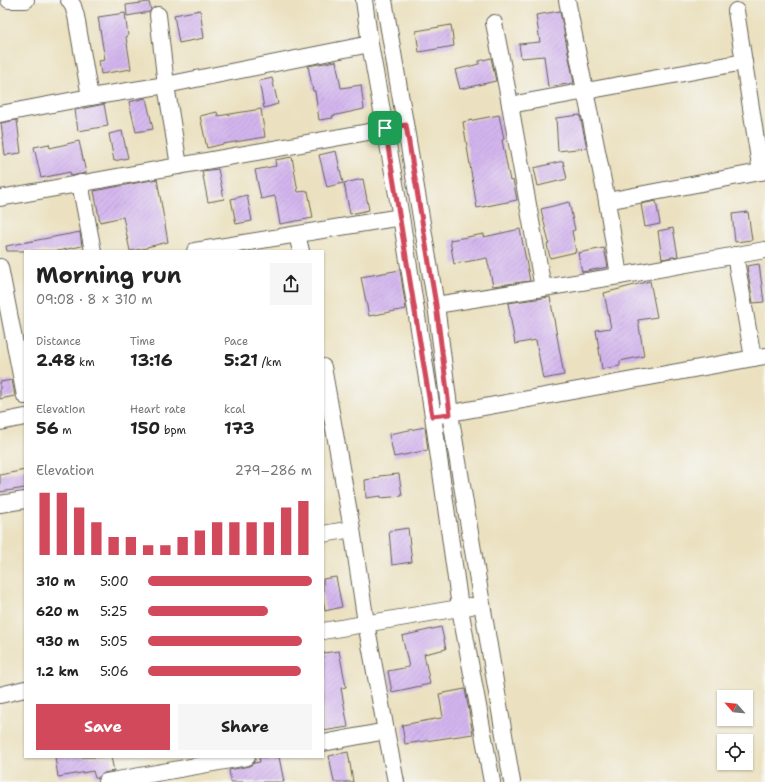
<!DOCTYPE html>
<html lang="en">
<head>
<meta charset="utf-8">
<style>
	body { margin:0; font-family:"Shantell Sans",sans-serif; background:#f6f6f6; color:#222; height:100vh; display:flex; flex-direction:column; font-size:15px; white-space:nowrap }
	* { box-sizing:border-box; margin:0 }
	p { font-size:13px; color:#767676 }
	.icon { flex:none; width:22px; height:22px; fill:none; stroke:currentColor; stroke-width:2; stroke-linecap:round; stroke-linejoin:round }
	.map { position:relative; flex:1; overflow:hidden }
	.side { position:absolute; left:24px; top:250px; width:300px; height:508px; display:flex; flex-direction:column; background:#fff; border-radius:0px; box-shadow:0 1px 3px #0004 }
	.side>* { flex:none }
	.needle { width:26px; rotate:297deg }
	.buttons { position:absolute; left:717px; top:690px; display:grid; gap:8px }
	.buttons a { display:grid; place-items:center; width:36px; height:36px; border-radius:0px; background:#fff; box-shadow:0 1px 3px #0004; font-size:20px }
	.pin { position:absolute; display:grid; place-items:center; width:34px; height:34px; color:#fff; margin:-17px; border-radius:8px; box-shadow:0 2px 6px #0006 }
	.round { display:grid; place-items:center; flex:none; width:42px; height:42px; border-radius:0px; background:#f6f6f6 }
	.headline { display:flex; align-items:center; justify-content:space-between; height:68px; padding:0 12px }
	h1 { font-size:22px; font-weight:700; line-height:30px }
	.figures { display:grid; grid-template-columns:repeat(3,1fr); gap:6px; height:68px; padding:4px 12px }
	.figures div { display:grid; align-content:center }
	.figures b { font-size:17px; font-weight:700 }
	.figures small { font-size:11px; font-weight:400 }
	.figures p { font-size:11px }
	.chart { height:112px; padding:8px 12px }
	.chart p { display:flex; justify-content:space-between }
	.chart svg { width:100%; height:72px; margin-top:4px; stroke:#d1495b; stroke-width:6 }
	.cta { display:flex; gap:8px; margin-top:auto; padding:8px 12px }
	.cta a { flex:1; height:46px; border-radius:0px; background:#d1495b; color:#fff; font-size:16px; font-weight:700; line-height:46px; text-align:center }
	.cta a+a { background:#f6f6f6; color:#222 }
	ul { padding:0 12px; list-style:none; font-size:13px }
	li { display:grid; grid-template-columns:64px 48px 1fr; align-items:center; height:30px }
	li i { height:10px; border-radius:5px; background:#d1495b }
	.map>svg:first-child { display:block }
	.building { fill:url(#building-hatch) }
	.lines { fill:none; stroke-linecap:round; stroke-linejoin:round }
	.minor-casing { stroke:#646155; stroke-width:18 }
	.minor { stroke:#fff; stroke-width:16 }
	.route-casing { stroke:#fff; stroke-width:8 }
	.route { stroke:#d1495b; stroke-width:5 }
</style>
</head>
<body>
<div class="map">
<svg width="765" height="782" viewBox="0 0 765 782">
	<defs>
		<pattern id="building-hatch" width="6" height="6" patternUnits="userSpaceOnUse"><rect width="6" height="6" fill="#d3b5ee"/><path d="M-1 1l2-2M0 6l6-6M5 7l2-2" fill="none" stroke="#b59bcc"/></pattern>
	</defs>
	<rect width="100%" height="100%" fill="#f6f6f2"/>
	<filter id="ink" filterUnits="userSpaceOnUse"><feTurbulence type="fractalNoise" baseFrequency=".025" numOctaves="2"/><feDisplacementMap in="SourceGraphic" scale="8" xChannelSelector="R" yChannelSelector="G"/><feConvolveMatrix kernelMatrix="1 2 1 2 8 2 1 2 1" color-interpolation-filters="sRGB"/></filter>
	<filter id="wash" filterUnits="userSpaceOnUse"><feTurbulence type="fractalNoise" baseFrequency=".012" numOctaves="4" result="noise"/><feDisplacementMap in="SourceGraphic" scale="16" xChannelSelector="R" yChannelSelector="G"/><feGaussianBlur stdDeviation="0.9" result="paint"/><feColorMatrix in="noise" values="0 0 0 0 0 0 0 0 0 0 0 0 0 0 0 0 0 1.4 0 .05"/><feComposite in="paint" operator="in"/></filter>
	<g filter="url(#wash)">
		<rect width="100%" height="100%" fill="#ebe1c0"/>
		<g id="blocks">
			<g class="building">
				<path d="M149,2L151,10L149,12L127,16L126,5Z"/>
				<path d="M200,10L204,38L179,43L174,15Z"/>
				<path d="M560,11L574,83L548,87L544,56L521,58L519,44L540,42L536,15Z"/>
				<path d="M125,13L128,36L126,37L131,69L101,74L99,61L105,60L98,17Z"/>
				<path d="M451,25L454,46L419,52L416,31Z"/>
				<path d="M491,58L496,81L460,89L455,70L479,64V61Z"/>
				<path d="M336,61L341,88L361,85L364,109L332,116L333,118L319,120L315,91H313L308,66Z"/>
				<path d="M272,78L278,104L264,108L259,81Z"/>
				<path d="M146,98L153,129L136,132L129,102Z"/>
				<path d="M104,104L108,126L78,131L75,110Z"/>
				<path d="M261,109L265,137L223,144L207,148L200,116L217,112L218,116Z"/>
				<path d="M499,115L504,139L502,140L510,181L513,180L517,200L477,208L463,122Z"/>
				<path d="M580,115L587,148L558,151L556,118Z"/>
				<path d="M17,120L21,153L5,155L1,123Z"/>
				<path d="M122,131L128,158L114,161L109,134Z"/>
				<path d="M79,141L86,173L71,176L70,172L41,178L34,147L49,144L50,148Z"/>
				<path d="M336,151L343,183L327,187L319,155Z"/>
				<path d="M292,157L298,192L308,191L313,218L280,224L275,196L261,199L255,170L276,166L275,160Z"/>
				<path d="M563,161L567,179L538,186L534,168Z"/>
				<path d="M218,169L224,199L208,202L202,171Z"/>
				<path d="M157,179L168,242L147,247V248L130,251L123,217L100,222L94,191Z"/>
				<path d="M363,179L369,210L350,214L344,183Z"/>
				<path d="M247,195L252,221L236,224L231,199Z"/>
				<path d="M656,201L660,224L645,227L641,204Z"/>
				<path d="M569,202L575,230L572,231L576,252L550,258L547,244L549,243L541,209Z"/>
				<path d="M748,212L752,240L735,242L732,214Z"/>
				<path d="M673,228L678,256L662,259L658,231Z"/>
				<path d="M520,229L530,281L493,286L487,258L454,264L450,240L484,234V237Z"/>
				<path d="M80,232L82,246L58,251H7L6,246Z"/>
				<path d="M604,248L608,267L582,272L578,253Z"/>
				<path d="M759,264L764,302L753,303L747,266Z"/>
				<path d="M400,270L406,309L369,316L361,277Z"/>
				<path d="M650,281L657,317L638,320L644,356L620,361V366L602,369L596,330L611,328L604,293Z"/>
				<path d="M550,297L564,375L543,379L536,340L515,344L508,303Z"/>
				<path d="M12,380L15,396L0,399V382Z"/>
				<path d="M425,427L428,450L394,457L389,434Z"/>
				<path d="M25,470V488L0,492V475Z"/>
				<path d="M399,474L402,496L381,498V496L366,498L365,480L379,478V476Z"/>
				<path d="M408,528L412,562L392,565L389,531Z"/>
				<path d="M336,577L342,607L325,611L323,598V579Z"/>
				<path d="M441,627L446,649L424,654L430,684L392,692L388,671L409,667L402,636Z"/>
				<path d="M339,651L346,687L341,688L348,727L323,731V653Z"/>
				<path d="M465,689L473,734L405,744L402,725L441,718L443,717L439,694Z"/>
				<path d="M348,752L353,782H334L329,756Z"/>
				<path d="M55,757H111L114,771L104,773L98,778H95L93,771L58,777Z"/>
				<path d="M259,757H279L284,782H231L229,770L249,766L254,763L260,762Z"/>
			</g>
		</g>
	</g>
	<g filter="url(#ink)">
		<use href="#blocks" fill-opacity="0" stroke="#646155" stroke-width="1"/>
		<g class="lines">
			<defs>
				<g id="minor">
					<path d="M9,0H26"/>
					<path d="M69,0L73,6L76,16L90,97"/>
					<path d="M364,0L370,44L401,217L433,416L461,614L492,782"/>
					<path d="M384,0L436,305L450,414L512,782"/>
					<path d="M567,0L607,201L619,276"/>
					<path d="M736,11L761,172"/>
					<path d="M158,15L166,85L179,166"/>
					<path d="M494,23L507,88L543,288"/>
					<path d="M510,105L744,62"/>
					<path d="M0,114L90,97L166,85L370,44"/>
					<path d="M80,183L93,251"/>
					<path d="M0,198L396,127"/>
					<path d="M607,201L765,171"/>
					<path d="M297,235L301,251"/>
					<path d="M195,251L401,217"/>
					<path d="M735,255L753,358"/>
					<path d="M0,267L25,396"/>
					<path d="M436,305L619,276L765,250"/>
					<path d="M323,367L352,529L366,623L386,731L396,782"/>
					<path d="M440,415L765,356"/>
					<path d="M0,422L25,417"/>
					<path d="M0,504L25,500"/>
					<path d="M323,534L352,529"/>
					<path d="M323,631L471,606"/>
					<path d="M0,695L25,689"/>
					<path d="M323,743L386,731"/>
					<path d="M106,782L247,757"/>
				</g>
			</defs>
			<use href="#minor" class="minor-casing"/>
			<use href="#minor" class="minor"/>
		</g>
	</g>
	<g class="lines" filter="url(#ink)">
		<defs>
			<path id="route" d="M406,125L436,305L450,414L432,416L385,128Z"/>
		</defs>
		<use href="#route" class="route-casing"/>
		<use href="#route" class="route"/>
	</g>
</svg>
<div class="buttons">
<a><svg class="needle" viewBox="-14 -14 28 28"><path d="M0-13l5 13h-10z" fill="#e53935"/><path d="M0 13l5-13h-10z" fill="#767676"/></svg></a>
<a><svg class="icon" aria-label="locate" viewBox="0 0 24 24"><circle cx="12" cy="12" r="6"/><path d="M12 2v4M12 18v4M2 12h4M18 12h4"/></svg></a>
</div>
<div class="pin" style="left:385px;top:128px;background:#1e9e55"><svg class="icon" aria-label="arrive" viewBox="0 0 24 24"><path d="M6 21V4h12l-3 4 3 4H6"/></svg></div>
<section class="side">
<div class="headline"><div><h1>Morning run</h1><p>09:08 · 8 × 310 m</p></div><a class="round"><svg class="icon" aria-label="share" viewBox="0 0 24 24"><path d="M12 15V3M7 8l5-5 5 5M5 13v7h14v-7"/></svg></a></div>
<div class="figures">
<div><p>Distance</p><b>2.48<small> km</small></b></div>
<div><p>Time</p><b>13:16</b></div>
<div><p>Pace</p><b>5:21<small> /km</small></b></div>
</div>
<div class="figures">
<div><p>Elevation</p><b>56<small> m</small></b></div>
<div><p>Heart rate</p><b>150<small> bpm</small></b></div>
<div><p>kcal</p><b>173</b></div>
</div>
<div class="chart"><p><span>Elevation</span>279–286 m</p>
<svg viewBox="0 0 160 44" preserveAspectRatio="none"><path d="M5 44V6M15 44V6M25 44V15M35 44V24M45 44V33M55 44V33M65 44V38M75 44V38M85 44V33M95 44V29M105 44V24M115 44V24M125 44V24M135 44V24M145 44V15M155 44V11"/></svg>
</div>
<ul>
<li><b>310 m</b>5:00<i style="width:100%"></i></li>
<li><b>620 m</b>5:25<i style="width:73%"></i></li>
<li><b>930 m</b>5:05<i style="width:94%"></i></li>
<li><b>1.2 km</b>5:06<i style="width:93%"></i></li>
</ul>
<div class="cta"><a>Save</a><a>Share</a></div>
</section>
</div>
</body>
</html>
